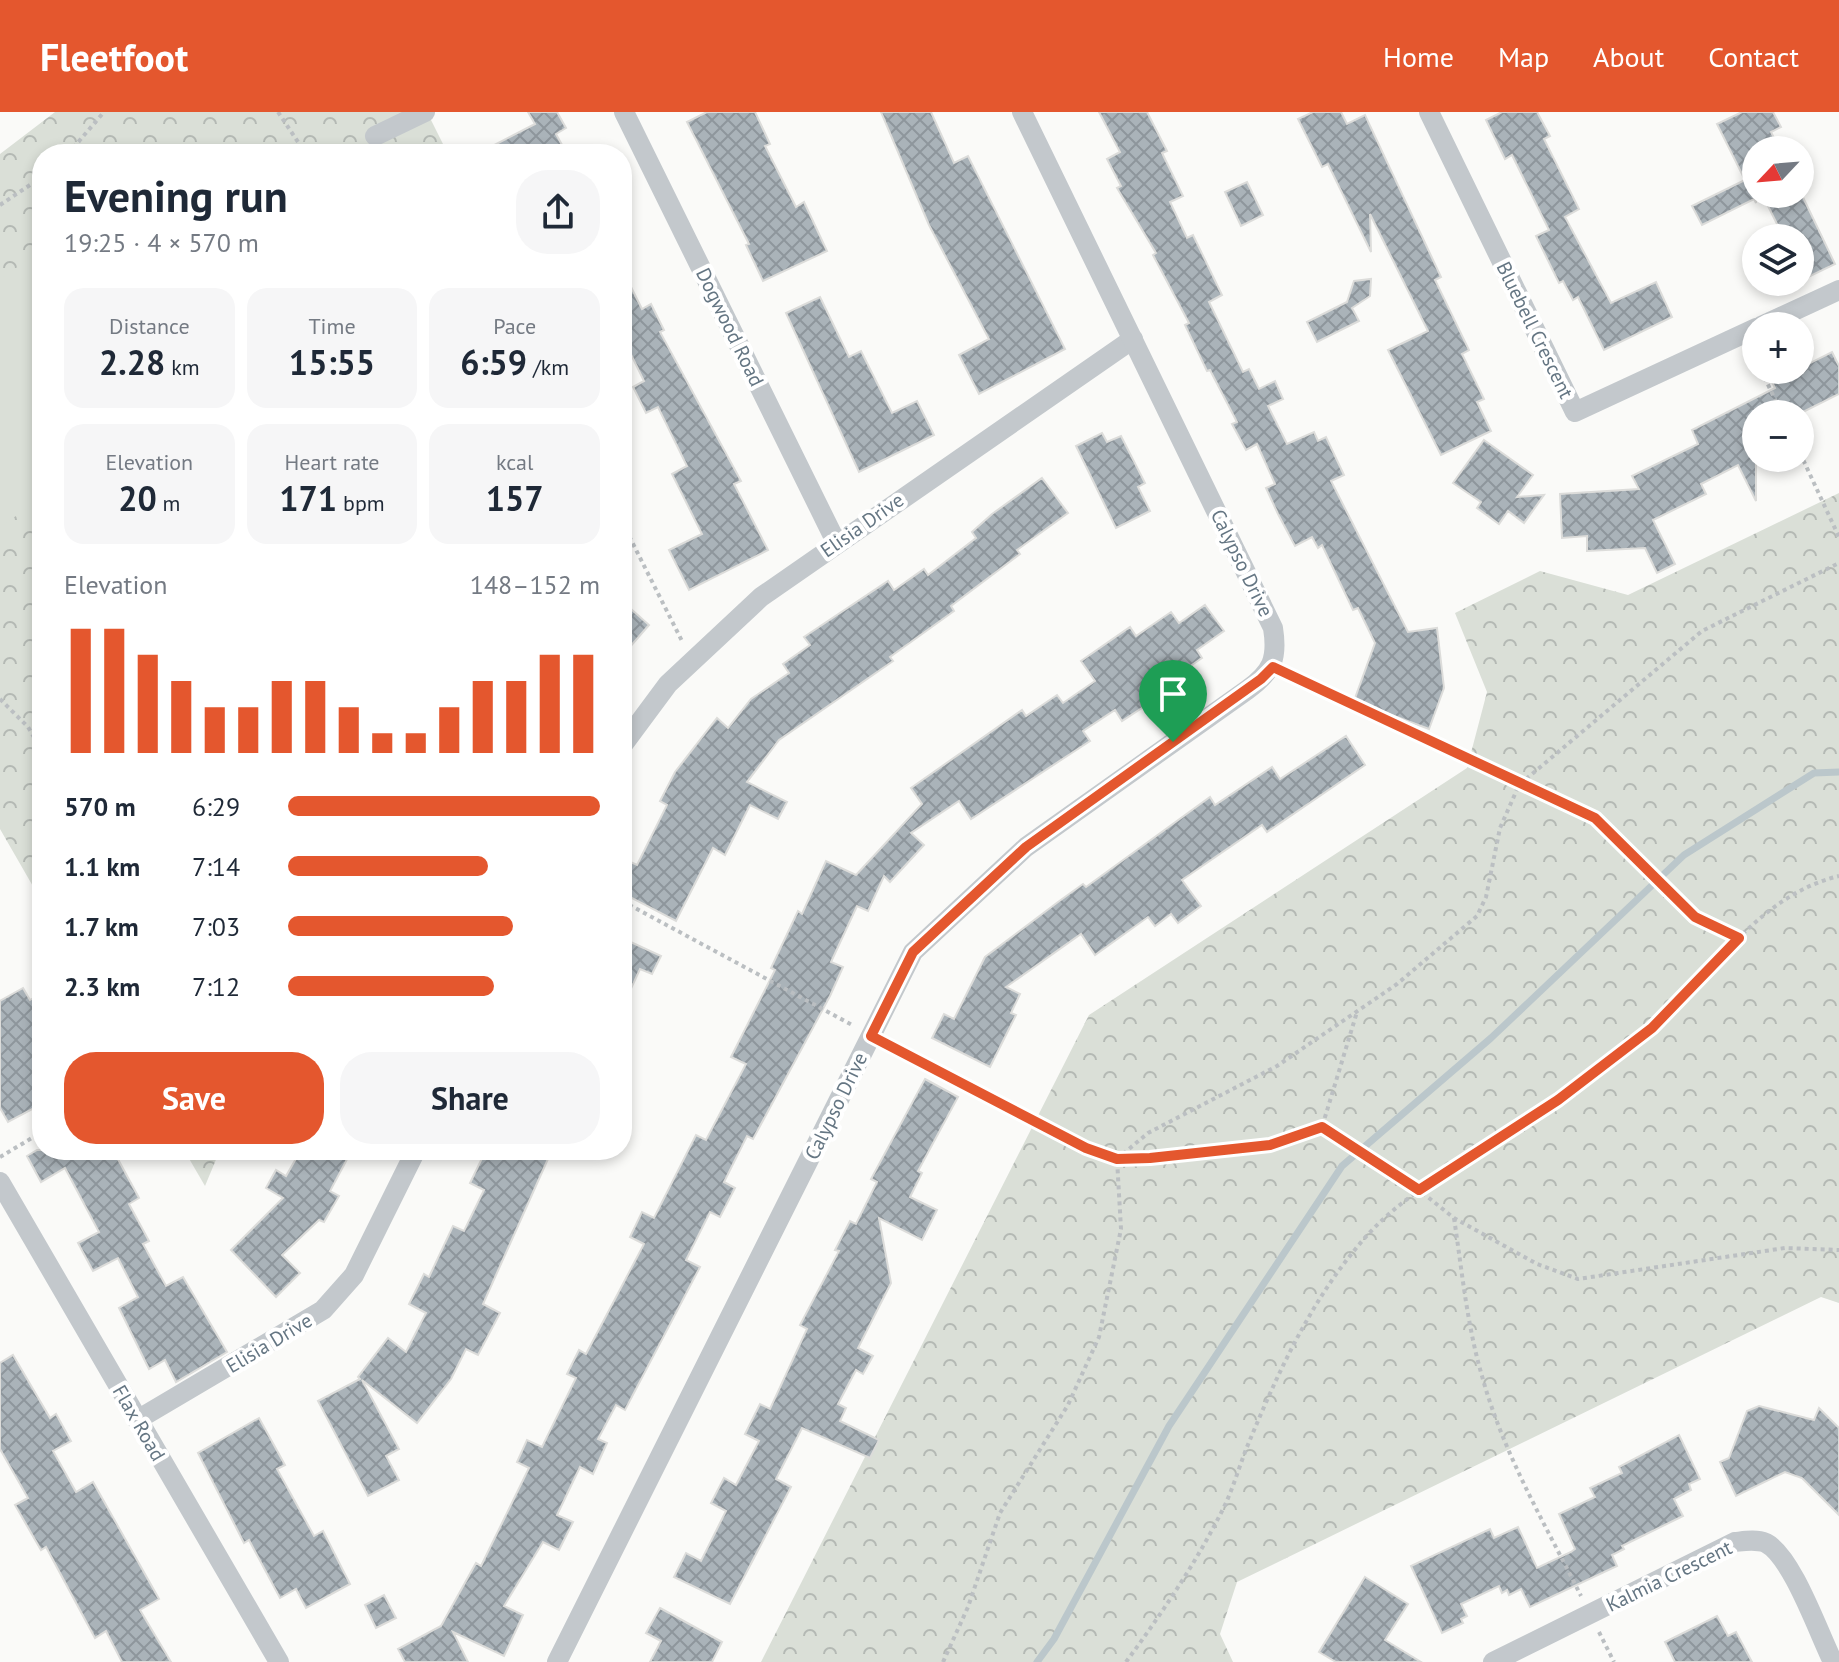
<!DOCTYPE html>
<html lang="en">
<head>
<meta charset="utf-8">
<style>
	body { margin:0; font-family:"PT Sans",sans-serif; background:#f6f6f7; color:#1f2937; height:100vh; display:flex; flex-direction:column; font-size:30px; white-space:nowrap }
	* { box-sizing:border-box; margin:0 }
	p { font-size:26px; color:#747a83 }
	.icon { flex:none; width:44px; height:44px; fill:none; stroke:currentColor; stroke-width:2; stroke-linecap:round; stroke-linejoin:round }
	.map { position:relative; flex:1; overflow:hidden }
	.panel { position:absolute; left:32px; top:32px; width:600px; height:1016px; display:flex; flex-direction:column; background:#fff; border-radius:32px; box-shadow:0 4px 12px #0003 }
	.panel>* { flex:none }
	.needle { width:52px; rotate:244deg }
	.fabs { position:absolute; left:1742px; top:24px; display:grid; gap:16px }
	.fabs a { display:grid; place-items:center; width:72px; height:72px; border-radius:50%; background:#fff; box-shadow:0 4px 12px #0003; font-size:40px }
	.pin { position:absolute; display:grid; place-items:center; width:68px; height:68px; color:#fff; margin:-82px -34px; border-radius:50% 50% 50% 0; rotate:-45deg; box-shadow:0 0 8px #0007 }
	.pin .icon { rotate:45deg }
	.round { display:grid; place-items:center; flex:none; width:84px; height:84px; border-radius:32px; background:#f6f6f7 }
	.overview { display:flex; align-items:center; justify-content:space-between; height:136px; padding:0 32px }
	h1 { font-size:44px; font-weight:700; line-height:60px }
	.stats { display:grid; grid-template-columns:repeat(3,1fr); gap:12px; height:136px; padding:8px 32px }
	.stats div { display:grid; align-content:center; border-radius:20px; background:#f6f6f7; text-align:center }
	.stats b { font-size:34px; font-weight:700 }
	.stats small { font-size:22px; font-weight:400 }
	.stats p { font-size:22px }
	.chart { height:224px; padding:16px 32px }
	.chart p { display:flex; justify-content:space-between }
	.chart svg { width:100%; height:144px; margin-top:8px; stroke:#e4572e; stroke-width:6 }
	.button { display:flex; gap:16px; margin-top:auto; padding:16px 32px }
	.button a { flex:1; height:92px; border-radius:32px; background:#e4572e; color:#fff; font-size:32px; font-weight:700; line-height:92px; text-align:center }
	.button a+a { background:#f6f6f7; color:#1f2937 }
	ul { padding:0 32px; list-style:none; font-size:26px }
	li { display:grid; grid-template-columns:128px 96px 1fr; align-items:center; height:60px }
	li i { height:20px; border-radius:10px; background:#e4572e }
	header { display:flex; align-items:center; gap:48px; box-sizing:border-box; height:112px; padding:0 40px; background:#e4572e; color:#fff }
	header strong { font-size:38px }
	nav { display:flex; gap:44px; margin-inline-start:auto; font-size:28px }
	.map>svg:first-child { display:block }
	.park { fill:url(#park-crowns) }
	.pitch { fill:#dadfd7 }
	.lines { fill:none; stroke-linecap:round; stroke-linejoin:round }
	.stream { stroke:#bbc7cb; stroke-width:7 }
	.building { fill:url(#building-cross-hatch); stroke:#dcdcda; stroke-width:2 }
	.path { stroke:#bbbfc2; stroke-width:4; stroke-dasharray:4 4; stroke-linecap:butt }
	.minor { stroke:#c3c8cc; stroke-width:20 }
	.route-casing { stroke:#fff; stroke-width:16 }
	.route { stroke:#e4572e; stroke-width:10 }
	.labels { text-anchor:middle; dominant-baseline:central; stroke-width:8; stroke-linejoin:round; paint-order:stroke }
	.street-label { font-size:20px; fill:#657683; stroke:#fff }
</style>
</head>
<body>
<header>
<strong>Fleetfoot</strong>
<nav><a>Home</a><a>Map</a><a>About</a><a>Contact</a></nav>
</header>
<div class="map">
<svg width="1839" height="1550" viewBox="0 0 1839 1550">
	<defs>
		<pattern id="park-crowns" width="20" height="18" patternUnits="userSpaceOnUse" patternTransform="scale(2)"><rect width="20" height="18" fill="#dadfd7"/><path d="M2 6a3 3 0 1 1 6 0M12 15a3 3 0 1 1 6 0" fill="none" stroke="#b4b9b4"/></pattern>
		<pattern id="building-cross-hatch" width="8" height="8" patternUnits="userSpaceOnUse" patternTransform="scale(2)"><rect width="8" height="8" fill="#aab3b9"/><path d="M0 0l8 8M0 8l8-8" fill="none" stroke="#8e969c"/></pattern>
	</defs>
	<rect width="100%" height="100%" fill="#fafaf8"/>
	<g class="park">
		<path d="M55,0H427L448,42H42V790L0,717V42Z"/>
		<path d="M1839,381V1191L1821,1185L1237,1470L1220,1522L1233,1550H761L1089,903L1467,656L1487,580L1455,501L1540,459L1628,483Z"/>
		<path d="M184,1038H220L205,1074Z"/>
	</g>
	<path class="pitch" d="M42,138V386L0,415V167Z"/>
	<g class="lines">
		<path class="stream" d="M1037,1550L1054,1527L1169,1314L1342,1054L1491,926L1684,743L1814,661L1839,660"/>
	</g>
	<g class="building">
		<path d="M528,0H557L566,16L556,22L567,42H477L535,12Z"/>
		<path d="M707,0H755L770,32L765,34L796,95L804,90L827,139L763,169L746,133L749,132L687,10Z"/>
		<path d="M881,0H931L954,51L968,44L1065,237L979,282L959,243L989,227L929,113Z"/>
		<path d="M1099,0H1147L1167,39L1162,41L1183,84L1170,90L1187,126L1193,123L1222,183L1209,190L1243,260L1249,257L1259,277L1275,269L1283,287L1268,294L1287,332L1314,320L1318,329L1326,325L1344,363L1331,369L1408,520L1437,516L1444,576L1429,617L1354,589L1375,531L1358,496L1353,498L1322,433L1318,436L1312,425L1295,434L1278,402L1266,376L1275,372L1257,332L1246,338L1232,312L1237,310L1210,258L1207,259L1185,213L1189,211L1153,143L1156,141L1117,76L1121,74L1107,47L1120,40Z"/>
		<path d="M1313,0H1341L1347,12L1365,3L1441,165L1435,168L1469,238L1462,242L1484,287L1477,290L1491,319L1441,343L1388,238L1428,219L1370,102L1371,140L1328,52L1322,55L1298,7Z"/>
		<path d="M1502,0H1537L1550,24L1544,27L1579,97L1565,105L1611,191L1656,170L1672,205L1604,238L1578,185L1573,188L1563,169L1559,171L1536,124L1549,118L1512,43L1505,47L1486,8Z"/>
		<path d="M1742,0H1773L1781,15L1771,20L1780,38H1756V91L1754,87L1702,113L1692,94L1745,68L1717,12Z"/>
		<path d="M1247,70L1263,103L1241,114L1225,80Z"/>
		<path d="M1800,79L1835,152L1800,169V126H1784L1762,82H1800Z"/>
		<path d="M622,157L642,197L651,192L664,218L660,220L741,369L734,372L768,438L689,478L669,438L702,422L672,362L687,354L658,295L646,301L633,275L644,269L622,224Z"/>
		<path d="M1371,167L1370,184L1352,196L1359,209L1317,230L1307,210L1347,190L1354,169Z"/>
		<path d="M820,185L849,245L861,239L892,301L917,289L934,323L859,360L786,201Z"/>
		<path d="M1832,240L1839,254V282L1799,302H1756V389L1738,353L1701,372L1706,382L1653,408L1675,452L1657,461L1645,436L1587,439V424L1562,426L1560,382L1639,377L1632,364L1698,332L1692,318L1775,276L1772,270Z"/>
		<path d="M1102,321L1107,330L1121,324L1145,371L1138,375L1150,399L1116,416L1076,334Z"/>
		<path d="M1484,328L1533,363L1517,385L1544,383L1524,411L1508,399L1499,412L1477,396L1481,390L1453,371Z"/>
		<path d="M1042,366L1068,401L1017,438L1020,442L951,494L954,499L890,545L893,549L779,628L747,670L787,690L778,707L750,693L725,743L713,736L676,809L622,781V746L637,753L667,693L660,689L675,660L717,606L728,616L751,587L789,561L783,552L810,533L804,525L888,469L894,478L924,457L928,463L976,426L972,420L992,402Z"/>
		<path d="M622,489L649,513L622,544Z"/>
		<path d="M1205,493L1224,519L1197,538L1202,546L1147,584L1151,590L1122,609L1115,598L1083,619L1090,629L971,707L959,689L911,721L924,733L890,770L884,764L868,799L857,794L831,850L843,855L830,884L753,1027L747,1024L724,1070L735,1076L720,1105L710,1100L686,1148L700,1155L625,1298L616,1293L598,1327L607,1331L593,1362L580,1355L557,1403L573,1410L559,1438L543,1430L504,1494L523,1503L504,1544L453,1520L468,1550H405L398,1537L441,1514L476,1451L481,1454L529,1356L517,1350L527,1328L542,1335L576,1266L567,1262L579,1238L586,1242L644,1132L630,1125L642,1100L654,1106L696,1023L706,1028L746,952L731,945L775,858L771,856L798,799L802,802L826,749L856,763L922,692L911,676L1022,598L1026,604L1057,583L1063,591L1095,569L1081,549L1130,515L1136,524L1171,500L1179,511Z"/>
		<path d="M1346,624L1365,653L1267,720L1262,713L1182,768L1201,794L1178,811L1171,802L1155,814L1148,805L1095,843L1081,822L1006,875L1020,882L1011,901L1016,903L990,955L932,926L944,902L954,907L985,845L1058,790L1083,772L1086,775L1210,685L1215,693L1272,655L1280,667Z"/>
		<path d="M622,826L661,844L652,862L640,857L622,896Z"/>
		<path d="M23,876L30,888L42,881V992L8,1010L0,996V889Z"/>
		<path d="M925,967L958,985L918,1059L922,1061L910,1085L937,1098L922,1128L879,1106L891,1171L858,1236L873,1244L863,1262L856,1258L838,1292L846,1296L840,1309L879,1328L870,1346L802,1316L776,1367L791,1375L730,1492L674,1465L686,1441L701,1449L726,1399L711,1391L724,1366L736,1373L759,1329L745,1322L760,1292L770,1297L807,1217L800,1213L839,1139L835,1138L850,1109L856,1112L877,1070L871,1067Z"/>
		<path d="M37,1038H113L139,1086L129,1092L149,1129L143,1132L166,1174L183,1165L227,1240L176,1270L165,1248L149,1257L119,1196L138,1185L118,1146L93,1159L78,1131L99,1120L65,1056L41,1070L27,1044Z"/>
		<path d="M301,1038H352L330,1079L339,1084L324,1110L319,1108L282,1143L300,1161L276,1185L231,1138L283,1086L266,1076L276,1058L286,1064Z"/>
		<path d="M486,1038H552L483,1192L500,1201L478,1243L466,1237L451,1267L417,1311L362,1268L399,1337L386,1344L399,1368L368,1384L318,1289L360,1267L358,1265L388,1226L406,1240L426,1201L409,1192L424,1162L429,1165L453,1114L464,1119L484,1078L470,1071Z"/>
		<path d="M13,1243L50,1306L56,1302L71,1329L53,1339L76,1380L93,1370L159,1487L140,1498L171,1550H122L106,1519L95,1526L46,1435L41,1438L15,1393L28,1386L0,1337V1251Z"/>
		<path d="M1759,1294L1814,1308L1819,1296L1839,1316V1403L1802,1366L1785,1360L1736,1384L1720,1350L1729,1346L1747,1299Z"/>
		<path d="M259,1306L285,1353L277,1357L314,1424L323,1419L350,1472L306,1496L296,1477L280,1486L249,1428L244,1431L198,1341Z"/>
		<path d="M1679,1323L1700,1367L1689,1372L1691,1378L1674,1387L1683,1404L1622,1434L1624,1437L1612,1443L1617,1454L1530,1495L1521,1477L1509,1483L1507,1478L1502,1481L1499,1474L1461,1492L1467,1504L1461,1507L1463,1511L1442,1521L1411,1454L1490,1417L1494,1426L1518,1415L1537,1456L1571,1440L1575,1437L1559,1402L1595,1385L1590,1376L1622,1361L1619,1355Z"/>
		<path d="M1365,1465L1408,1492L1385,1528L1421,1550H1336L1319,1540Z"/>
		<path d="M384,1483L396,1506L376,1516L365,1493Z"/>
		<path d="M660,1496L722,1530L712,1550H650L661,1529L646,1521Z"/>
		<path d="M1717,1504L1728,1524L1736,1520L1752,1550H1675L1665,1530Z"/>
	</g>
	<g class="lines">
		<g class="path">
			<path d="M278,0L306,42"/>
			<path d="M68,42L104,0"/>
			<path d="M0,93L42,65"/>
			<path d="M1761,258L1782,302"/>
			<path d="M1800,341L1839,425"/>
			<path d="M622,410L683,531"/>
			<path d="M1289,563L1595,706L1695,805L1739,826"/>
			<path d="M0,587L28,615L42,639"/>
			<path d="M622,789L854,914"/>
			<path d="M890,934L1086,1036L1117,1047L1150,1046L1270,1033L1322,1015L1357,900"/>
			<path d="M1322,1015L1419,1078L1454,1106L1537,1152L1578,1167L1785,1136L1839,1138"/>
			<path d="M0,1045L42,1020"/>
			<path d="M1117,1047L1148,1021L1277,954L1397,872L1477,804L1486,785L1500,716L1519,673L1702,519L1839,451"/>
			<path d="M1454,1106C1462,1159 1467,1213 1482,1264C1503,1341 1545,1412 1581,1484"/>
			<path d="M1599,1520L1614,1550"/>
			<path d="M943,1550L968,1495L1000,1401L1068,1293L1099,1225L1121,1117L1117,1047"/>
			<path d="M1126,1550C1162,1501 1196,1451 1223,1397C1233,1377 1239,1355 1247,1335C1276,1265 1309,1192 1358,1134C1390,1094 1434,1068 1476,1041C1537,1002 1601,963 1654,914C1711,862 1759,783 1839,764"/>
		</g>
		<g class="minor">
			<path d="M624,0L836,430"/>
			<path d="M1429,0L1575,300L1756,216"/>
			<path d="M375,24L425,0"/>
			<path d="M1761,214L1839,178"/>
			<path d="M622,634L668,572L761,485L1133,227"/>
			<path d="M0,1070L279,1550"/>
			<path d="M137,1308L323,1198L354,1163L416,1038"/>
			<path d="M557,1550L913,840L1026,735L1247,578C1272,560 1278,547 1273,516L1022,0"/>
			<path d="M1493,1550L1735,1430C1745,1429 1756,1427 1766,1431C1792,1444 1819,1522 1833,1550"/>
		</g>
	</g>
	<g class="lines">
		<defs>
			<path id="route" d="M1273,555L1595,706L1695,805L1739,826L1652,916L1558,988L1419,1078L1322,1015L1270,1033L1150,1046L1117,1047L1086,1036L871,924L913,840L1026,735L1261,567Z"/>
		</defs>
		<use href="#route" class="route-casing"/>
		<use href="#route" class="route"/>
	</g>
	<g class="labels">
		<g class="street-label">
			<text transform="translate(730 215) rotate(64)">Dogwood Road</text>
			<text transform="translate(1535 218) rotate(64)">Bluebell Crescent</text>
			<text transform="translate(862 413) rotate(-35)">Elisia Drive</text>
			<text transform="translate(1242 451) rotate(64)">Calypso Drive</text>
			<text transform="translate(836 994) rotate(-64)">Calypso Drive</text>
			<text transform="translate(269 1231) rotate(-31)">Elisia Drive</text>
			<text transform="translate(139 1311) rotate(60)">Flax Road</text>
			<text transform="translate(1669 1464) rotate(-26)">Kalmia Crescent</text>
		</g>
	</g>
</svg>
<div class="fabs">
<a><svg class="needle" viewBox="-14 -14 28 28"><path d="M0-13l5 13h-10z" fill="#e53935"/><path d="M0 13l5-13h-10z" fill="#747a83"/></svg></a>
<a><svg class="icon" aria-label="layers" viewBox="0 0 24 24"><path d="M12 4l9 5-9 5-9-5zM3 14l9 5 9-5"/></svg></a>
<a>+</a>
<a>−</a>
</div>
<div class="pin" style="left:1173px;top:630px;background:#1e9e55"><svg class="icon" aria-label="arrive" viewBox="0 0 24 24"><path d="M6 21V4h12l-3 4 3 4H6"/></svg></div>
<section class="panel">
<div class="overview"><div><h1>Evening run</h1><p>19:25 · 4 × 570 m</p></div><a class="round"><svg class="icon" aria-label="share" viewBox="0 0 24 24"><path d="M12 15V3M7 8l5-5 5 5M5 13v7h14v-7"/></svg></a></div>
<div class="stats">
<div><p>Distance</p><b>2.28<small> km</small></b></div>
<div><p>Time</p><b>15:55</b></div>
<div><p>Pace</p><b>6:59<small> /km</small></b></div>
</div>
<div class="stats">
<div><p>Elevation</p><b>20<small> m</small></b></div>
<div><p>Heart rate</p><b>171<small> bpm</small></b></div>
<div><p>kcal</p><b>157</b></div>
</div>
<div class="chart"><p><span>Elevation</span>148–152 m</p>
<svg viewBox="0 0 160 44" preserveAspectRatio="none"><path d="M5 44V6M15 44V6M25 44V14M35 44V22M45 44V30M55 44V30M65 44V22M75 44V22M85 44V30M95 44V38M105 44V38M115 44V30M125 44V22M135 44V22M145 44V14M155 44V14"/></svg>
</div>
<ul>
<li><b>570 m</b>6:29<i style="width:100%"></i></li>
<li><b>1.1 km</b>7:14<i style="width:64%"></i></li>
<li><b>1.7 km</b>7:03<i style="width:72%"></i></li>
<li><b>2.3 km</b>7:12<i style="width:66%"></i></li>
</ul>
<div class="button"><a>Save</a><a>Share</a></div>
</section>
</div>
</body>
</html>
